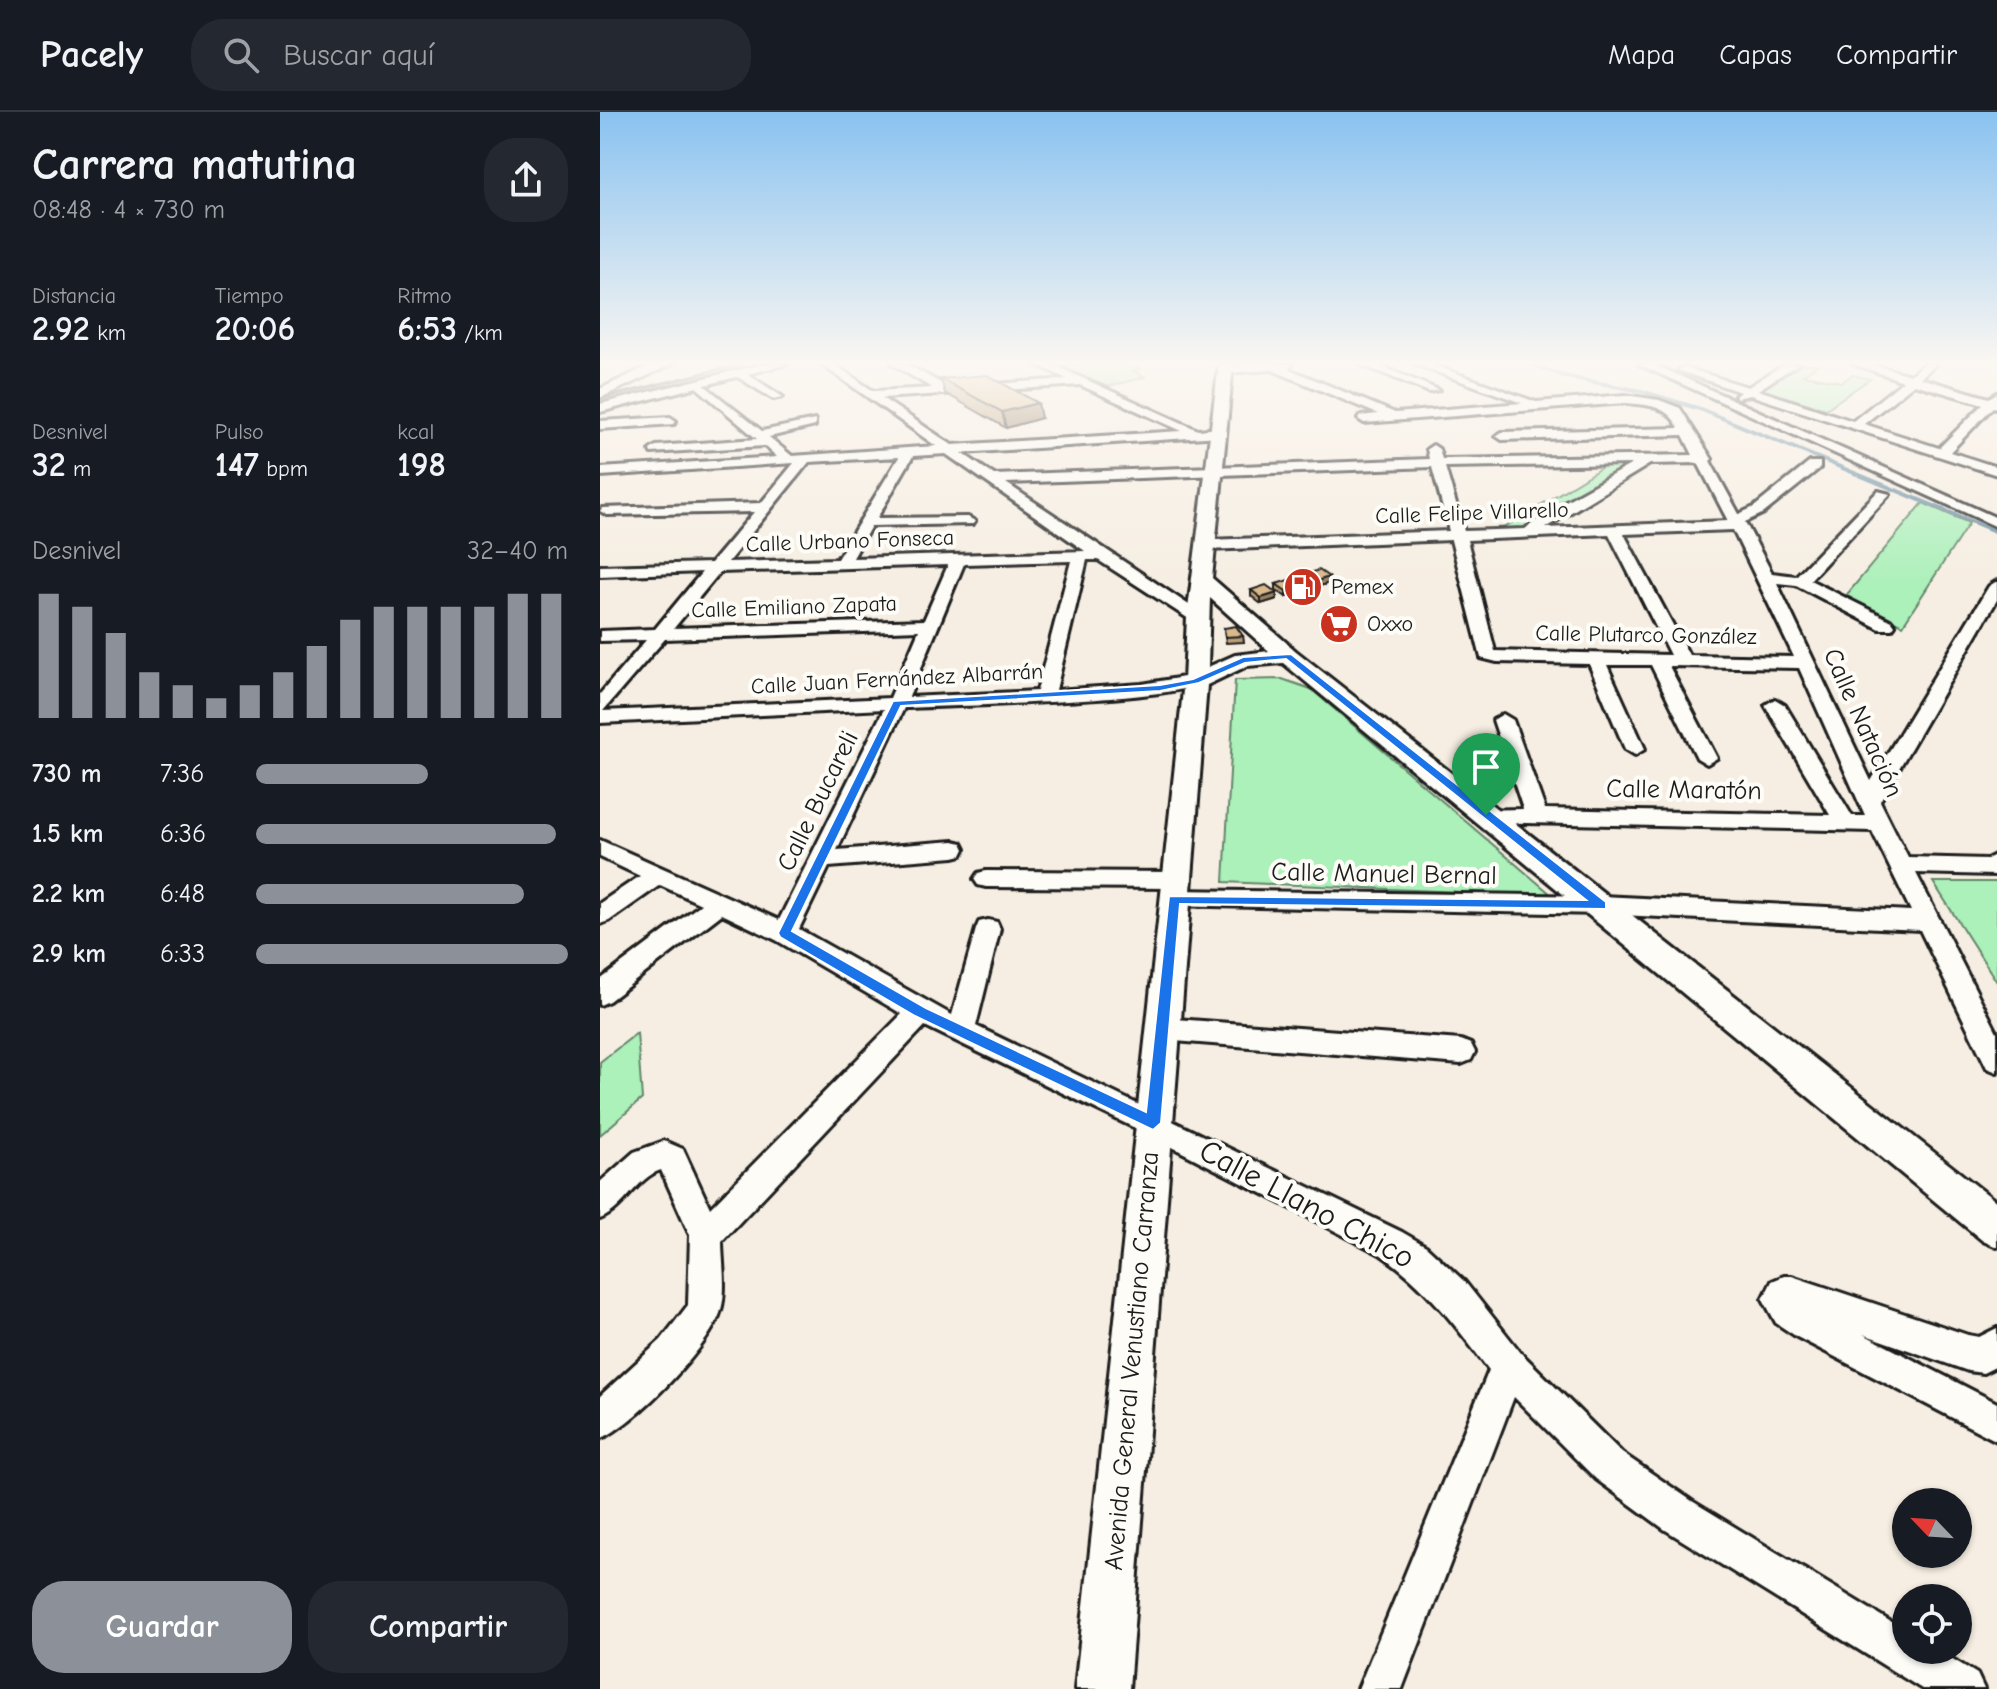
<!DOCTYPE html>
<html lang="es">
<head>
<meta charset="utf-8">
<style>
	body { margin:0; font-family:"Comic Neue",sans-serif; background:#242831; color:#f1f3f6; height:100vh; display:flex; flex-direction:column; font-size:30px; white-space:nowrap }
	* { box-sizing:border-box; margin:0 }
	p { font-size:26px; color:#9ea1a6 }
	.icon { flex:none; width:44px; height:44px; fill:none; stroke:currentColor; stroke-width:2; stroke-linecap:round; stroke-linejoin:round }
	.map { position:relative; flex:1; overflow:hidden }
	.sheet { display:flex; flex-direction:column; background:#171b24; width:600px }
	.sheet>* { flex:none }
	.needle { width:52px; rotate:295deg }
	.fabs { position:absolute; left:1292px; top:1376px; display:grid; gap:16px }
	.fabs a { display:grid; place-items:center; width:80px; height:80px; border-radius:50%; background:#171b24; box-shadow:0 2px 6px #0004; font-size:40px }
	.pin { position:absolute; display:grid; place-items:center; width:68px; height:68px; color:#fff; margin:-82px -34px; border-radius:50% 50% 50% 0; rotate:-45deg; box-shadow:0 0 8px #0007 }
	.pin .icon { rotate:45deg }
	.round { display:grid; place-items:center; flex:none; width:84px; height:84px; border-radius:32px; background:#242831 }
	.headline { display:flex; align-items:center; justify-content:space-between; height:136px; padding:0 32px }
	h1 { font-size:44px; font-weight:700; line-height:60px }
	.metrics { display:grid; grid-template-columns:repeat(3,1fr); gap:12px; height:136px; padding:8px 32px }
	.metrics div { display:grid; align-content:center }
	.metrics b { font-size:34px; font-weight:700 }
	.metrics small { font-size:22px; font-weight:400 }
	.metrics p { font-size:22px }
	.chart { height:224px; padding:16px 32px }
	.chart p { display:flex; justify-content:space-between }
	.chart svg { width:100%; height:144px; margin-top:8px; stroke:#8c9099; stroke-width:6 }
	.cta { display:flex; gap:16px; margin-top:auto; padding:16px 32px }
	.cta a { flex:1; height:92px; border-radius:32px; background:#8c9099; color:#fff; font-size:32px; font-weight:700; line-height:92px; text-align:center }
	.cta a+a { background:#242831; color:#f1f3f6 }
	ul { padding:0 32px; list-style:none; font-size:26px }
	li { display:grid; grid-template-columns:128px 96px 1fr; align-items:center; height:60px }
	li i { height:20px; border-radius:10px; background:#8c9099 }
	header { display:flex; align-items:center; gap:48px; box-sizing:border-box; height:112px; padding:0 40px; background:#171b24; border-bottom:2px solid #363941 }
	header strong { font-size:38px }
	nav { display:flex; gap:44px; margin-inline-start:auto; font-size:28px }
	.search { width:560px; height:72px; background:#242831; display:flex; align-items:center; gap:20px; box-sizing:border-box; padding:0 28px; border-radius:32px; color:#9ea1a6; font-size:30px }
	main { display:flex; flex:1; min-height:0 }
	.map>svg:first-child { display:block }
	.green { fill:#acf0ba; stroke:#64866b; stroke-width:2 }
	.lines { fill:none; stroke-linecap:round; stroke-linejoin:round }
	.stream { stroke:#688da2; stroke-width:4 }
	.minor-casing { stroke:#1c1c1c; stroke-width:6 }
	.major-casing { stroke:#1c1c1c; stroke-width:6 }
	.minor { fill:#fdfcf7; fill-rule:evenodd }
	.major { fill:#fdfcf7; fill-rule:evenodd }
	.rail { stroke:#1c1c1c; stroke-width:3 }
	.wall { fill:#bb9e78; stroke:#1c1c1c; stroke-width:2 }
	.shaded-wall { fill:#988162; stroke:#1c1c1c; stroke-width:2 }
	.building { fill:#d9b88c; stroke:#1c1c1c; stroke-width:2 }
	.route { fill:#1a73e8; stroke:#fff; stroke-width:2; fill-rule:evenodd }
	.labels { text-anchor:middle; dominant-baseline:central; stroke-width:8; stroke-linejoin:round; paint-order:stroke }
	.far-street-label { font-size:22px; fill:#1c1c1c; stroke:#fdfcf7 }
	.far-poi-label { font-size:22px; fill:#1c1c1c; stroke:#fdfcf7; text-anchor:start }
	.street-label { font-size:26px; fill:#1c1c1c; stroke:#fdfcf7 }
	.near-street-label { font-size:32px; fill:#1c1c1c; stroke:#fdfcf7 }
</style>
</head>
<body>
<header>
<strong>Pacely</strong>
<div class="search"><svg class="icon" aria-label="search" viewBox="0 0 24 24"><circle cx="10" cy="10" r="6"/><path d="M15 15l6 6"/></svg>Buscar aquí</div>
<nav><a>Mapa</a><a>Capas</a><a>Compartir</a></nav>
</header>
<main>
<section class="sheet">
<div class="headline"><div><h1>Carrera matutina</h1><p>08:48 · 4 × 730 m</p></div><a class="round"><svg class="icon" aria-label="share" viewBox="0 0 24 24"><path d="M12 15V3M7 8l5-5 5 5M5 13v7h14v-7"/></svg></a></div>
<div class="metrics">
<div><p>Distancia</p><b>2.92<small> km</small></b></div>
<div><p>Tiempo</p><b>20:06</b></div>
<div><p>Ritmo</p><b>6:53<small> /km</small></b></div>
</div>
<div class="metrics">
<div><p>Desnivel</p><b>32<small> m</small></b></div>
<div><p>Pulso</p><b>147<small> bpm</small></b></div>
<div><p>kcal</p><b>198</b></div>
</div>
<div class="chart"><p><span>Desnivel</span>32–40 m</p>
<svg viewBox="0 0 160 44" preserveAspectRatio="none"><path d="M5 44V6M15 44V10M25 44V18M35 44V30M45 44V34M55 44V38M65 44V34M75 44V30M85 44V22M95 44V14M105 44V10M115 44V10M125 44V10M135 44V10M145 44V6M155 44V6"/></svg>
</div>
<ul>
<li><b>730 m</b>7:36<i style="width:55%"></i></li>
<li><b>1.5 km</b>6:36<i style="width:96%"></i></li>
<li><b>2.2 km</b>6:48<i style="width:86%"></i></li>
<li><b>2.9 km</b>6:33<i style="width:100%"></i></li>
</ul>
<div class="cta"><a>Guardar</a><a>Compartir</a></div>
</section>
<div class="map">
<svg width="1397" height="1577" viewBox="0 0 1397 1577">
	<rect width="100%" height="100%" fill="#f6eee2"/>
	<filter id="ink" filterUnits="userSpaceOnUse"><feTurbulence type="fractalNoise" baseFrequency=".0125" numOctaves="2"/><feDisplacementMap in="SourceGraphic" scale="16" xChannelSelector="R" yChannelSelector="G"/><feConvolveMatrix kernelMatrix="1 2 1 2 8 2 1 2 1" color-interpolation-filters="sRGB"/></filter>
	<g filter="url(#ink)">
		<g class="green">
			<path d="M454,252H528L539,257L533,259L545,265L507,275Z"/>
			<path d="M1197,252H1218L1203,263L1242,270L1252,263L1270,267L1226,297L1159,277Z"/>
			<path d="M1030,352L925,417L900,418L1004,354Z"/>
			<path d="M1323,391L1369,411L1303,513L1243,487Z"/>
			<path d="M682,567L711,577L953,784L624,770L635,568Z"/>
			<path d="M1333,770H1397V870Z"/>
			<path d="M37,921L42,987L0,1023V950Z"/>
		</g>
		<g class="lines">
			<path class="stream" d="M932,252L963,264L1041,279L1100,297L1397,420"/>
			<defs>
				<g id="minor">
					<path d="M221,252H234L273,279L332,276L292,252H306L348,275L467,267L436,252H451L598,318L620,316L626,320L620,324L362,341L394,363L829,347L827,337L833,333L839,337L842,347L1093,343L1083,323L902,328L896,324L902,320L1079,316C1067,293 1049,293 1025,291L764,311L758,307L760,304L778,302L672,258L625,261L620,258C637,248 672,252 692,252L689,257L795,301L922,291L814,252H831L936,290L1025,283L1059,288L1080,296L1112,347L1110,349L1139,402L1154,395L1210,350H1220V356L1164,401L1145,410L1172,461L1196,464L1278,379L1290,382L1210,468L1292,509L1295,513L1292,517H1280L1196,473L1177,471L1271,669L1389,474L1397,469V488L1280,689L1308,745L1387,747L1397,742L1395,763L1316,761L1397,920V960L1387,956L1320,818L1001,802L566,793L562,787L566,781L574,778L1001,784L1311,799L1272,719L886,710L878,708L875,703L878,698L923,697L893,608L903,602L913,608L945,697L1230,703L1165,593L1175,587L1185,593L1252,704H1265L1199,556L1069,554L1117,646L1107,652L1097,646L1051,553H1007L1045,637L1035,643L1025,637L989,552L897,550L881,546L851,428L607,438L599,433L607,428L849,419L832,355L406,371L607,505L604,509H592L498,448H487L456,578L542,572L596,563L605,569C587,589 346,594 304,596L237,738L354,729L362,731L365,737L362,743L354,745L229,755L199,817L352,903L376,817L379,810L388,808L397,810L400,817L376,914L802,1120L826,1134L865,1170L921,1241L1022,1341L1092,1389L1306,1519V1538H1338L1377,1562L1384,1577H1322L1064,1417L996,1367L914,1285L802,1577H758L889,1258C856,1214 826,1173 780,1142L543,1020L325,914L122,1129C122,1150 127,1177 121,1198C112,1233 33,1314 0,1327V1284L61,1228L88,1193L90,1123L61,1058C36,1066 25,1097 0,1107V1070L34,1040L64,1029L83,1037L110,1096L302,902L176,828L122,802L9,889L0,893V868L101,792L60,773L9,809L0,812V791L40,764L0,745V728L179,808L284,597L0,611V582L46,528L0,529V519L55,517L102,460L0,464V454L111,451L154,400L7,403L0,399L2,396L161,391L194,351L0,364V356L177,345L165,334L51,341L50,338L56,334L157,327L95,274L93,272L99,269L162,319L215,308V314L169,325L192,344L336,334ZM480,273L582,319L352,333L282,286ZM346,342L485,439L253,446L271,414L373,412L375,409L368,405L277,406L313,344ZM299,345L237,447L128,450L209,350ZM1098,351L1128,409L945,416L1050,352ZM1032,352L953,396L925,417L864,419L845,355ZM1133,418L1194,545L1089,543L1024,422ZM1009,422L1070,543L895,539L867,428ZM471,449L437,579L309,585L364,452ZM348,453L324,508L74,516L120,460ZM319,518L290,586L3,599L65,527Z"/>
					<path d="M760,252H776L839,278L829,280Z"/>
					<path d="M1038,252H1053L1397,406V415Z"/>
					<path d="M1185,252H1198L1158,278L1253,309L1303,269L1253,252H1271L1310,263L1324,252H1336L1320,266L1389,286L1397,281V296L1393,295L1350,340L1397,355V363L1150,283L1137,286L1135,284L1140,280L1078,258L1083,255L1148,275ZM1314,272L1383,292L1339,336L1264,312Z"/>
					<path d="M136,260H144L183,285L173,287L136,264Z"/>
					<path d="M70,305L76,309L74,312L0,317V309Z"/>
					<path d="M386,759L576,760L584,762L588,768L584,774L576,776L386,775L378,773L374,767L378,761Z"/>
					<path d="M562,906L861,928L871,932L875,940L871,948L861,952L562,928L552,925L548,917L552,909Z"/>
					<path d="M1184,1164H1192L1368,1223L1379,1225L1397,1216V1254L1383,1261L1368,1259L1263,1222L1397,1291V1329L1197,1225L1176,1211L1163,1187L1172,1169Z"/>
				</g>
				<g id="major">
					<path d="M53,252H72L0,286V277Z"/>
					<path d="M162,252H187L0,300V292Z"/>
					<path d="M619,252H633L612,466L696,539L1397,1090V1135L1383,1129L683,551L647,554L607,573L529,1577H475L584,569L587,505ZM610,486L669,539L635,543L608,555Z"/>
				</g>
			</defs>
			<use href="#minor" class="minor-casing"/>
			<use href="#major" class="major-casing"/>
			<use href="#minor" class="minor"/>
			<use href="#major" class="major"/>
			<path class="rail" d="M0,287L140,252"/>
		</g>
		<g class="wall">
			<path d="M341,267L441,306L406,316L345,281Z"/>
			<path d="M729,465V471L686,485L676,478V472Z"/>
			<path d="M651,478L677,481V487L661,492L651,484Z"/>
			<path d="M624,516L643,524L644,530L626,531Z"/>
		</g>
		<g class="shaded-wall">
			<path d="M438,291L441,306L406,316L402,300Z"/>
			<path d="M729,465V471L686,485V479Z"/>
			<path d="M677,481V487L661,492V486Z"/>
		</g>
		<g class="building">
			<path d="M387,263L438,291L402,300L341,267Z"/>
			<path d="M719,458L729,465L686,479L676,472Z"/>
			<path d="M666,473L677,481L661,486L651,478Z"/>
			<path d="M636,514L643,524L625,525L624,516Z"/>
		</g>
	</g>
	<linearGradient id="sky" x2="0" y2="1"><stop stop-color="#89c2f0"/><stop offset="0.53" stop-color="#fbf7f2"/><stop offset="1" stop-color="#fbf7f2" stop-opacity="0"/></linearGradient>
	<rect width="1397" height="473" fill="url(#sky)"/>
	<path class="route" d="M691,542L1006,790V797L580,792L561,1011L553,1018L315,904L180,825L178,821L293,589L560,573L593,567L643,545ZM686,547L986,788L569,784L546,1000L326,896L192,819L301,594L560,579L599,571L645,551Z"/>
	<defs>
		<symbol id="fuel-disc" viewBox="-11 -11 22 22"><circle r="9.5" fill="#c8321e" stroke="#fdfcf7"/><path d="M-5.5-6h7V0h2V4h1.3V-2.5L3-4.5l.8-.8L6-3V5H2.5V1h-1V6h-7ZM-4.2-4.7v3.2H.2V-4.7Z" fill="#fff"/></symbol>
		<symbol id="supermarket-disc" viewBox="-11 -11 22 22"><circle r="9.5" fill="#c8321e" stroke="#fdfcf7"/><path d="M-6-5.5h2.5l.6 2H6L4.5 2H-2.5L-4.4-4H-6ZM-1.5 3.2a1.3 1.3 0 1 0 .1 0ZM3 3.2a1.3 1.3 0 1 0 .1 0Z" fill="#fff"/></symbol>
	</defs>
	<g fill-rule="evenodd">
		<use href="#fuel-disc" x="681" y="453" width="44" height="44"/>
		<use href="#supermarket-disc" x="717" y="490" width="44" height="44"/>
	</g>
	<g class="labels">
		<g class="far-street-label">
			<text transform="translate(872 401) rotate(-2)">Calle Felipe Villarello</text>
			<text transform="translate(250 429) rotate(-2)">Calle Urbano Fonseca</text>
			<text transform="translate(194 495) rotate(-2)">Calle Emiliano Zapata</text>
			<text transform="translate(1046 523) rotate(1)">Calle Plutarco González</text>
			<text transform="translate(297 567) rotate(-3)">Calle Juan Fernández Albarrán</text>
		</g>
		<g class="far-poi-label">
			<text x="731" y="475">Pemex</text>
			<text x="767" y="512">Oxxo</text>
		</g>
		<g class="street-label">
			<text transform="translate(1263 611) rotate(66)">Calle Natación</text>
			<text transform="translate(1084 678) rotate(1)">Calle Maratón</text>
			<text transform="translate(218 689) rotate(-64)">Calle Bucareli</text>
			<text transform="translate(784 762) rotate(1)">Calle Manuel Bernal</text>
			<text transform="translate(532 1249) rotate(-85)">Avenida General Venustiano Carranza</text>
		</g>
		<g class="near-street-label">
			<text transform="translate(707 1092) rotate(28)">Calle Llano Chico</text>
		</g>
	</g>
</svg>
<div class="fabs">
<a><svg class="needle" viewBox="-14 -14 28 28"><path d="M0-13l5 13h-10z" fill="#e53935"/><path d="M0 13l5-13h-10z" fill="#9ea1a6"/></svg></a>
<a><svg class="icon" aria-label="locate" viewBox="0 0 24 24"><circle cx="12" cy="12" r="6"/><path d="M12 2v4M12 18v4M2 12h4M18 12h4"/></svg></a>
</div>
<div class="pin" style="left:886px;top:703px;background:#1e9e55"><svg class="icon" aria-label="arrive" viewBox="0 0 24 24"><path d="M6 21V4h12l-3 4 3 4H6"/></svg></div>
</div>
</main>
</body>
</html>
